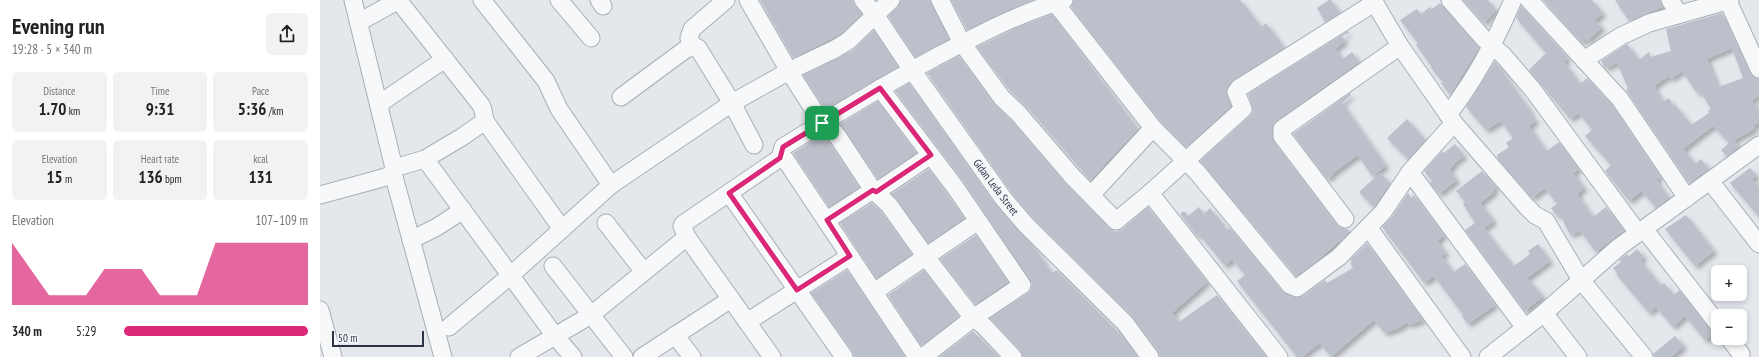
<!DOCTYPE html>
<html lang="en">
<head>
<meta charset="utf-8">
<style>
	body { margin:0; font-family:"PT Sans Narrow",sans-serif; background:#f2f2f2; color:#222; height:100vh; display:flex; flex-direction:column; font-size:15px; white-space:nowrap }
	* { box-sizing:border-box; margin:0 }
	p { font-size:13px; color:#767676 }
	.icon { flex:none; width:22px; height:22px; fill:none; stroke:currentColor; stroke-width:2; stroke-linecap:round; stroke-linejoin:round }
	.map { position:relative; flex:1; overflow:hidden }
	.side { display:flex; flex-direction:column; background:#fff; width:320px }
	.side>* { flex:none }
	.fabs { position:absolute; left:1391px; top:265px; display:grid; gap:8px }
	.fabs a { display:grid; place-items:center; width:36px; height:36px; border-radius:6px; background:#fff; box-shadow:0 2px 6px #0003; font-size:20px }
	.scale { position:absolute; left:12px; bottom:10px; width:92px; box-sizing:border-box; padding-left:4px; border:2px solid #2b3445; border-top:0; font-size:11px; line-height:14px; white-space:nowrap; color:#2b3445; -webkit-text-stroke:3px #f4f6f9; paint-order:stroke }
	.pin { position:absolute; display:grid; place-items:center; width:34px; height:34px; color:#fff; margin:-17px; border-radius:8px; box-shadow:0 2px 6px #0006 }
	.round { display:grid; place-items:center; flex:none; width:42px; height:42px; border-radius:6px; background:#f2f2f2 }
	.summary { display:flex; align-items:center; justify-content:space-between; height:68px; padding:0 12px }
	h1 { font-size:22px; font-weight:700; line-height:30px }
	.stats { display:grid; grid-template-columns:repeat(3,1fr); gap:6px; height:68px; padding:4px 12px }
	.stats div { display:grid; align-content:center; border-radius:6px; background:#f2f2f2; text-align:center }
	.stats b { font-size:17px; font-weight:700 }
	.stats small { font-size:11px; font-weight:400 }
	.stats p { font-size:11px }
	.chart { height:112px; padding:8px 12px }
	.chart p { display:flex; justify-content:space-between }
	.chart svg { width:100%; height:72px; margin-top:4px; fill:#db2777; opacity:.7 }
	ul { padding:0 12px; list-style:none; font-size:13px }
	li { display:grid; grid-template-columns:64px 48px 1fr; align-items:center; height:30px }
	li i { height:10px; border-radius:5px; background:#db2777 }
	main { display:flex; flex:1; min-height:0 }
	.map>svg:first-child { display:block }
	.building { fill:#bbc0ca; fill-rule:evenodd; filter:url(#shadow) }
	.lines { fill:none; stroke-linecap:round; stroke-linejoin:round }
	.minor-casing { stroke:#a9aeb7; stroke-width:19 }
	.minor { stroke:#f7f8fa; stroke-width:17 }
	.route-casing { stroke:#fff; stroke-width:8 }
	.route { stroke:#db2777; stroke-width:5 }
	.labels { text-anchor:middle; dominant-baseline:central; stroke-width:3; stroke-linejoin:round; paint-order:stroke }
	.street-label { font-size:11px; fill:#2b3445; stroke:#f4f6f9 }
</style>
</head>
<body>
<main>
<section class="side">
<div class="summary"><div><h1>Evening run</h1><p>19:28 · 5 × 340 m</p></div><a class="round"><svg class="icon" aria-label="share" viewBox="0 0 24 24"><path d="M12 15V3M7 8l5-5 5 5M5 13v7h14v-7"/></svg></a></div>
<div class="stats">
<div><p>Distance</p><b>1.70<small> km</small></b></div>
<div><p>Time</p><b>9:31</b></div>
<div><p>Pace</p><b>5:36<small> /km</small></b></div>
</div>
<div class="stats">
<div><p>Elevation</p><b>15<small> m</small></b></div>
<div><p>Heart rate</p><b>136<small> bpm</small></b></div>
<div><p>kcal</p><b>131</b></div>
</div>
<div class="chart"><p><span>Elevation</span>107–109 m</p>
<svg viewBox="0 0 160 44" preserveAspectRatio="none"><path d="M0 44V6L10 22L20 38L30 38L40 38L50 22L60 22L70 22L80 38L90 38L100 38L110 6L120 6L130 6L140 6L150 6L160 6V44z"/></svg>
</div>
<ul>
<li><b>340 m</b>5:29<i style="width:100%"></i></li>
</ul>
</section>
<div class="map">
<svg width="1439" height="357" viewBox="0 0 1439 357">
	<defs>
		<filter id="shadow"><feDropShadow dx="3.5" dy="3.5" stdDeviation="2" flood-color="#0004"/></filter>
	</defs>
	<rect width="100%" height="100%" fill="#e4e7ec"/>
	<g class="building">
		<path d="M440,0H533L535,6L542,14L522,33L473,58Z"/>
		<path d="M581,0H610L629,39L595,57L568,16L578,7Z"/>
		<path d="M631,0H713L647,30Z"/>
		<path d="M754,0H920L941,27L946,23L964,48L911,82L906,91L911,106L866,147L840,121L751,7Z"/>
		<path d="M1009,0H1011L1019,13L1005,22L997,8Z"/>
		<path d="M1143,0H1168L1176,10L1164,23Z"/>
		<path d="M1223,0H1272L1283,14L1274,20L1282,27L1268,41L1266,38L1262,43Z"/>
		<path d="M1295,0H1340L1342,7L1309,21Z"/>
		<path d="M1120,3L1159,48L1130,95L1121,83L1123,82L1111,68L1112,67L1096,45L1098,43L1080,20L1097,9L1101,14L1110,7L1112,9Z"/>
		<path d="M1201,6L1248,58L1244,61L1246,64L1243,68L1247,66L1260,84L1267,78L1292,105L1340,177L1336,180L1349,198L1336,208L1322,191L1309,201L1285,171L1291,165L1265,136L1272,130L1259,113L1250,119L1209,70L1226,53L1196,18Z"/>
		<path d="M1402,13L1430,73L1434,77L1439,79V96L1432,100L1439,113V123L1433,126L1435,129L1414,140L1419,147L1407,156L1401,150L1409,143L1393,126L1363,149L1375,164L1381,159L1389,169L1369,183L1306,90L1308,88L1297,63L1285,68L1281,61L1307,44L1319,60L1329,52L1331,57L1351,51L1346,29ZM1412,48L1423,78L1398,87L1387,59ZM1362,71L1377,93L1380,91L1391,109L1388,111L1389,113L1371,125L1356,106L1354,107L1349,98L1343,102L1334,86L1349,76L1351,79Z"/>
		<path d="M732,14L818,129L770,180L706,106L690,91L657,47L698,27Z"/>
		<path d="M554,30L578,67L505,109L483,75L533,50Z"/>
		<path d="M1028,31L1029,33L1022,36L1025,41L1015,49L1023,59L1032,52L1039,62L956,121L952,129L954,142L1017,225L1022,228L1027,229L1030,232L1020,242L1019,241L997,261L976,276L880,161L930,116L933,112L932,106L928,94Z"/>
		<path d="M639,56L674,104L691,120L745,183L789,228L795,232L802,229L828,207L887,282L852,313L859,322L897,295L946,357H840L838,351L812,316L713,218L691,192L607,73Z"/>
		<path d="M1175,61L1211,112L1210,113L1216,121L1209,126L1221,144L1227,151L1239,142L1259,169L1253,173L1264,188L1257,194L1273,217L1286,207L1304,230L1276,252L1260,231L1250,235L1240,214L1237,216L1231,208L1237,204L1225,188L1212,198L1178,159L1177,155L1189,147L1186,143L1193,138L1181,121L1166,130L1146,107Z"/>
		<path d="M589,83L675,204L713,246L732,273L737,270L804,338L818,357H703L700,350L670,318L708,293L711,289L712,284L643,181L575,91Z"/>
		<path d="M1030,93L1031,95L1022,103L1066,166L1052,176L1038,155L1012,174L1013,175L1007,179L973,134Z"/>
		<path d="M558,101L596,153L558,179L520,124Z"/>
		<path d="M1087,119L1105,140L1088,159L1067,138Z"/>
		<path d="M503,134L539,187L509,207L473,153Z"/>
		<path d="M1135,144L1144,156L1133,164L1134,165L1129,170L1137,180L1119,194L1110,183L1112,181L1104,171L1122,151L1124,153Z"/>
		<path d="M1430,168L1437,175L1432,179L1439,187V217L1410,183Z"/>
		<path d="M609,169L644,218L608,243L571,194Z"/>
		<path d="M1162,171L1176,187L1173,190L1174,192L1160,203L1174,221L1164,228L1178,247L1194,266L1210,254L1208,251L1218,244L1230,261L1207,278L1223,296L1205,311L1145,230L1155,223L1143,204L1145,202L1136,191Z"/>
		<path d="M1060,173L1070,183L1054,207L1039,192Z"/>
		<path d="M1088,193L1091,198L1094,195L1124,235L1117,241L1126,253L1121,256L1134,272L1145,264L1175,305L1148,324L1142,316L1143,315L1114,276L1104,283L1062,227L1071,218Z"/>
		<path d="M552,203L561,212L592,254L556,278L520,223Z"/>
		<path d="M879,207L884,214L890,208L907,230L910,228L962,291L973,297L983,296L1005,280L1007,283L1033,268L1030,263L1032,262L1030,260L1047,243L1103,320L1089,325L1087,322L1079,328L1065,333L1054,320L1011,357L1000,343L982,357H977L917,281L925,275L912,259L905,266L879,234L877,236L860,214L864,211L868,216Z"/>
		<path d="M1366,215L1394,251L1375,266L1345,229Z"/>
		<path d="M656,235L688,282L655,304L620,259Z"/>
		<path d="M1317,249L1324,257L1320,260L1341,286L1344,283L1354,295L1359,290L1394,333L1385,340L1365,316L1353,327L1336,307L1329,313L1296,274L1297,273L1293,268L1301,262L1299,260L1307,254L1309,256Z"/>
		<path d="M527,270L585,357H534L532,351L491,293Z"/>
		<path d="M604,270L639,316L601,346L568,295Z"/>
		<path d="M653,331L679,357H619Z"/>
		<path d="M1355,336L1364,346L1351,357H1334L1333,354Z"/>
	</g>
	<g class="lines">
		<defs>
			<g id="minor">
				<path d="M78,0L161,105L163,110L165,121L242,229"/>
				<path d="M162,0L226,81L239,109L291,185"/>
				<path d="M239,0L271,38"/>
				<path d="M279,0L283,6"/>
				<path d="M428,0L469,71L502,123L509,126L518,137L553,190L569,205L606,257L653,318L664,326L693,357"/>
				<path d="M543,0L556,16L592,70L683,198L706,225L805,323L830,357"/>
				<path d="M620,0L642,43L682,98L698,113L752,176L796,221L830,193L923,109L916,92L919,88L1054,3"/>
				<path d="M733,0L833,128L877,172L970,285L977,288L1019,257L1063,212L1090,172L1134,123"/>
				<path d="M1053,0L1080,46L1134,123L1206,206L1215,215L1226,221L1261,280L1324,357"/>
				<path d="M1130,0L1164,39L1183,55L1213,90L1318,233"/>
				<path d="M1209,0L1300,99L1367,198"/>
				<path d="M1350,0L1359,14"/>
				<path d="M1408,1L1439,69"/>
				<path d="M39,22L79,0"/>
				<path d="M374,47L369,38L372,29L406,0"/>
				<path d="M1264,60L1301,36L1329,23L1410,0"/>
				<path d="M560,88L635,187L702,285L653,318L603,357"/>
				<path d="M301,97L366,49L374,47L378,48L412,103L434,145"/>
				<path d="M59,104L125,59"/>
				<path d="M1128,115C1157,76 1174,44 1193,0"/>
				<path d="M460,158L463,147C513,116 563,86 614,58C656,36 699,13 744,0"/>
				<path d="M105,159L235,336L253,357"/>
				<path d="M74,168L105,159L142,137L165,121"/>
				<path d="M1090,172L1205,328"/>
				<path d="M73,173L123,357"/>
				<path d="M1390,181L1439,244"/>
				<path d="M556,192L611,155"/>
				<path d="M409,193L524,357"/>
				<path d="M830,193L959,357"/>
				<path d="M0,195L66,177L73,173L74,168L33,0"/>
				<path d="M771,195L833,128"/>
				<path d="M1025,219L962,136V129L1080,46"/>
				<path d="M507,220L553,190"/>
				<path d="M286,223L324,272"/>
				<path d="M1048,227L1142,357"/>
				<path d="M1324,229L1398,324"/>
				<path d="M91,240L117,227L143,210"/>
				<path d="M233,266L304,357"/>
				<path d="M554,292L658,221"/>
				<path d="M0,310L13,357"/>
				<path d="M1224,313L1258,357"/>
				<path d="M427,322L530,256"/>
				<path d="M129,327L191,275L291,185L412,103L469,71L515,49L528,41L571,0"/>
				<path d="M355,335L372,357"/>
				<path d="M1409,338L1421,354"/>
				<path d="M199,357L271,315L367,237"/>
				<path d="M322,357L411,299"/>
				<path d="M452,357L367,237L362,226L363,224L460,158L465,159L597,357"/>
				<path d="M1168,357L1224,313L1299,247L1439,145"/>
			</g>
		</defs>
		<use href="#minor" class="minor-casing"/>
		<use href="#minor" class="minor"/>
	</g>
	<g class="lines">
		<defs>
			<path id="route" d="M560,88L611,155L556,192L553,190L507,220L530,256L477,290L409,193L460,158L463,147Z"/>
		</defs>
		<use href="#route" class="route-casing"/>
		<use href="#route" class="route"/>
	</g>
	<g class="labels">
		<g class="street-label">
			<text transform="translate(676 187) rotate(53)">Gidan Leda Street</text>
		</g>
	</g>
</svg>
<div class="fabs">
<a>+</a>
<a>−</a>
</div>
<div class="scale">50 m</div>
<div class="pin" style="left:502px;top:123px;background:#1e9e55"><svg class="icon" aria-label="arrive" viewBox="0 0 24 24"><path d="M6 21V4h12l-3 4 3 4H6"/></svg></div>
</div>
</main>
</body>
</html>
